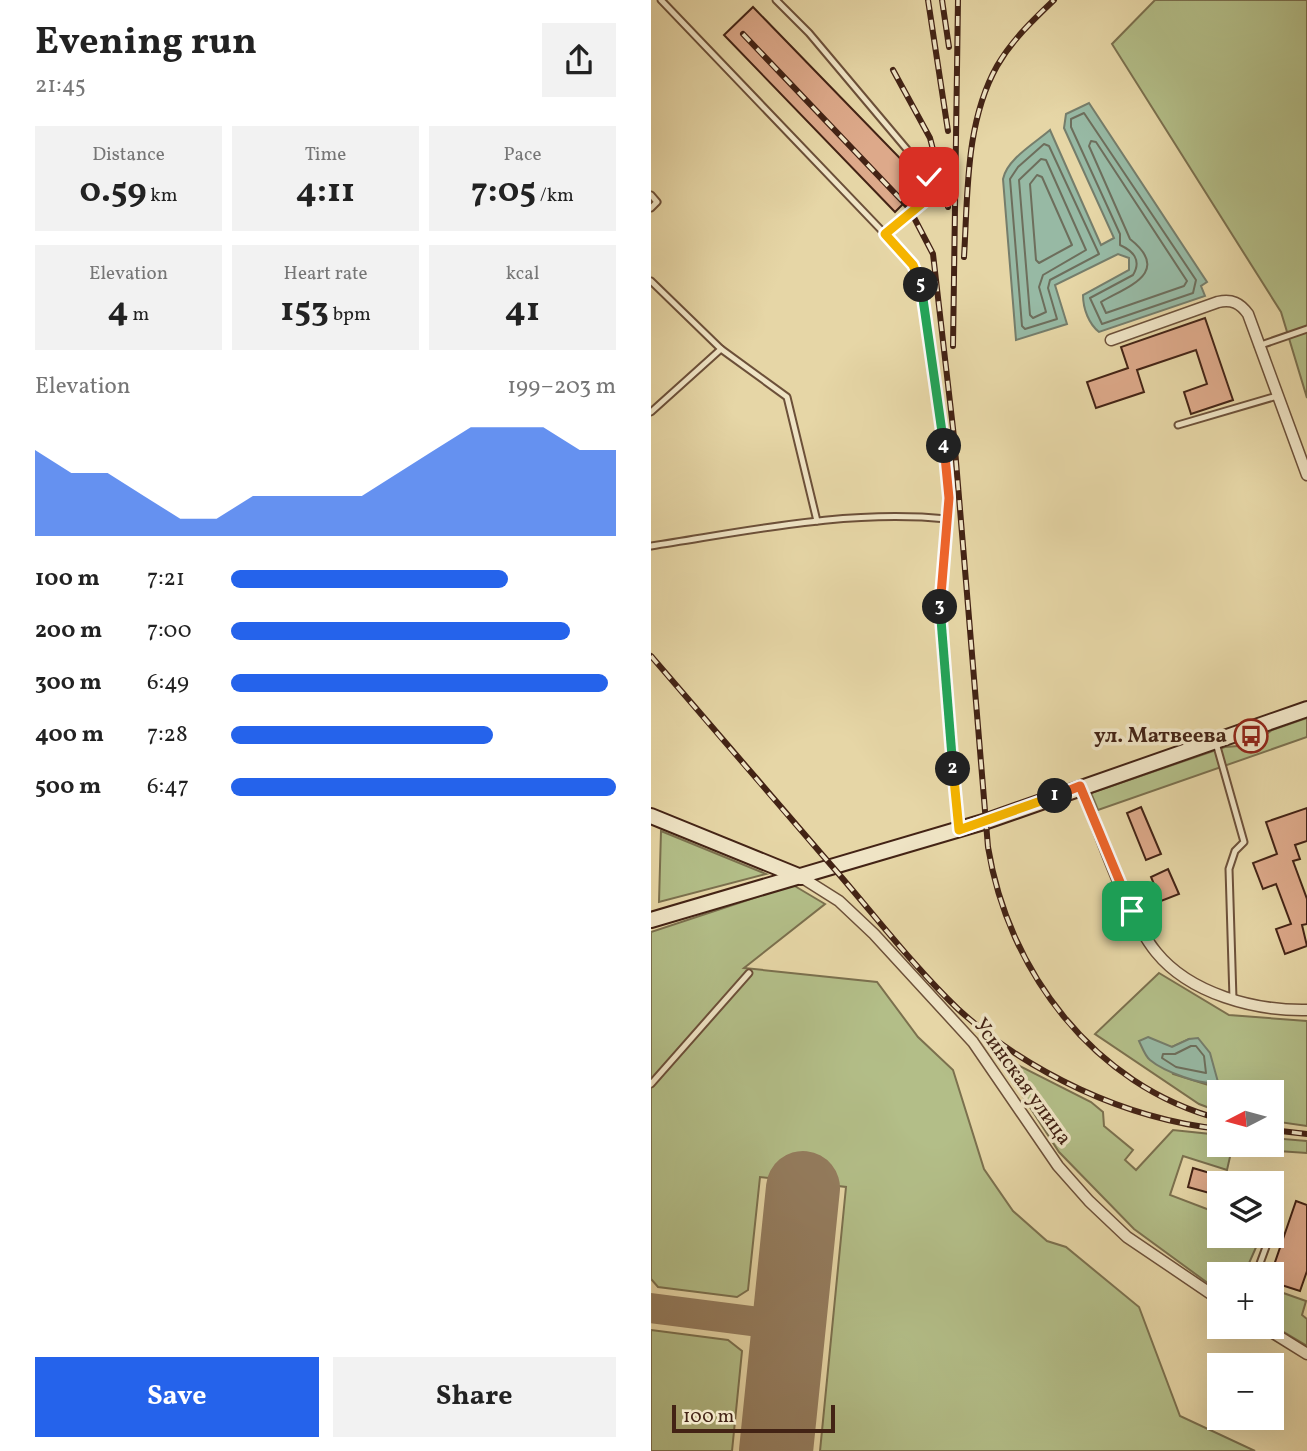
<!DOCTYPE html>
<html lang="en">
<head>
<meta charset="utf-8">
<style>
	body { margin:0; font-family:Vollkorn,serif; background:#f2f2f2; color:#222; height:100vh; display:flex; flex-direction:column; font-size:26px; white-space:nowrap }
	* { box-sizing:border-box; margin:0 }
	p { font-size:23px; color:#767676 }
	.icon { flex:none; width:38px; height:38px; fill:none; stroke:currentColor; stroke-width:2; stroke-linecap:round; stroke-linejoin:round }
	.map { position:relative; flex:1; overflow:hidden }
	.drawer { display:flex; flex-direction:column; background:#fff; width:651px }
	.drawer>* { flex:none }
	.needle { width:46px; rotate:264deg }
	.fabs { position:absolute; left:556px; top:1080px; display:grid; gap:14px }
	.fabs a { display:grid; place-items:center; width:77px; height:77px; border-radius:0px; background:#fff; box-shadow:0 7px 28px #0002; font-size:35px }
	.scale { position:absolute; left:21px; bottom:18px; width:163px; box-sizing:border-box; padding-left:7px; border:4px solid #432315; border-top:0; font-size:19px; line-height:24px; white-space:nowrap; color:#432315; -webkit-text-stroke:5px #efe4c5; paint-order:stroke }
	.pin { position:absolute; display:grid; place-items:center; width:60px; height:60px; color:#fff; margin:-30px; border-radius:14px; box-shadow:0 4px 10px #0006 }
	.km { position:absolute; width:35px; height:35px; margin:-18px; border-radius:50%; background:#222; color:#fff; font-size:19px; line-height:35px; text-align:center }
	.round { display:grid; place-items:center; flex:none; width:74px; height:74px; border-radius:0px; background:#f2f2f2 }
	.summary { display:flex; align-items:center; justify-content:space-between; height:119px; padding:0 35px }
	h1 { font-size:38px; font-weight:700; line-height:52px }
	.stats { display:grid; grid-template-columns:repeat(3,1fr); gap:10px; height:119px; padding:7px 35px }
	.stats div { display:grid; align-content:center; border-radius:0px; background:#f2f2f2; text-align:center }
	.stats b { font-size:35px; font-weight:700 }
	.stats small { font-size:19px; font-weight:400 }
	.stats p { font-size:19px }
	.chart { height:196px; padding:14px 35px }
	.chart p { display:flex; justify-content:space-between }
	.chart svg { width:100%; height:126px; margin-top:7px; fill:#2563eb; opacity:.7 }
	.cta { display:flex; gap:14px; margin-top:auto; padding:14px 35px }
	.cta a { flex:1; height:80px; border-radius:0px; background:#2563eb; color:#fff; font-size:28px; font-weight:700; line-height:80px; text-align:center }
	.cta a+a { background:#f2f2f2; color:#222 }
	ul { padding:0 35px; list-style:none; font-size:23px }
	li { display:grid; grid-template-columns:112px 84px 1fr; align-items:center; height:52px }
	li i { height:18px; border-radius:9px; background:#2563eb }
	main { display:flex; flex:1; min-height:0 }
	.map>svg:first-child { display:block }
	.green { fill:#b3be88; stroke:#7b704e; stroke-width:2; fill-rule:evenodd }
	.water { fill:#97b9a4; stroke:#757d6b; stroke-width:2 }
	.lines { fill:none; stroke-linecap:round; stroke-linejoin:round }
	.shore { stroke:#6d6e5c; stroke-width:2 }
	.taxiway { stroke:#947c5e; stroke-width:30 }
	.runway { stroke:#947c5e; stroke-width:74 }
	.building { fill:#dda98a; stroke:#432315; stroke-width:2 }
	.lane-casing { stroke:#6c5039; stroke-width:9 }
	.street-casing { stroke:#6c5039; stroke-width:13 }
	.secondary-casing { stroke:#432315; stroke-width:18 }
	.lane { stroke:#efe4c5; stroke-width:5 }
	.street { stroke:#efe4c5; stroke-width:10 }
	.secondary { stroke:#efe4c5; stroke-width:14 }
	.rail-casing { stroke:#432315; stroke-width:6 }
	.rail { stroke:#efe4c5; stroke-width:3.5; stroke-dasharray:10; stroke-linecap:butt }
	.split-1-casing { stroke:#fff; stroke-width:14 }
	.split-2-casing { stroke:#fff; stroke-width:14 }
	.split-3-casing { stroke:#fff; stroke-width:14 }
	.split-4-casing { stroke:#fff; stroke-width:14 }
	.split-5-casing { stroke:#fff; stroke-width:14 }
	.split-6-casing { stroke:#fff; stroke-width:14 }
	.split-1 { stroke:#f0652b; stroke-width:9 }
	.split-2 { stroke:#f5b400; stroke-width:9 }
	.split-3 { stroke:#22a559; stroke-width:9 }
	.split-4 { stroke:#f0652b; stroke-width:9 }
	.split-5 { stroke:#22a559; stroke-width:9 }
	.split-6 { stroke:#f5b400; stroke-width:9 }
	.labels { text-anchor:middle; dominant-baseline:central; stroke-width:7; stroke-linejoin:round; paint-order:stroke }
	.poi-label { font-size:21px; font-weight:bold; fill:#432315; stroke:#efe4c5; text-anchor:end }
	.street-label { font-size:21px; fill:#432315; stroke:#efe4c5 }
</style>
</head>
<body>
<main>
<section class="drawer">
<div class="summary"><div><h1>Evening run</h1><p>21:45</p></div><a class="round"><svg class="icon" aria-label="share" viewBox="0 0 24 24"><path d="M12 15V3M7 8l5-5 5 5M5 13v7h14v-7"/></svg></a></div>
<div class="stats">
<div><p>Distance</p><b>0.59<small> km</small></b></div>
<div><p>Time</p><b>4:11</b></div>
<div><p>Pace</p><b>7:05<small> /km</small></b></div>
</div>
<div class="stats">
<div><p>Elevation</p><b>4<small> m</small></b></div>
<div><p>Heart rate</p><b>153<small> bpm</small></b></div>
<div><p>kcal</p><b>41</b></div>
</div>
<div class="chart"><p><span>Elevation</span>199–203 m</p>
<svg viewBox="0 0 160 44" preserveAspectRatio="none"><path d="M0 44V14L10 22L20 22L30 30L40 38L50 38L60 30L70 30L80 30L90 30L100 22L110 14L120 6L130 6L140 6L150 14L160 14V44z"/></svg>
</div>
<ul>
<li><b>100 m</b>7:21<i style="width:72%"></i></li>
<li><b>200 m</b>7:00<i style="width:88%"></i></li>
<li><b>300 m</b>6:49<i style="width:98%"></i></li>
<li><b>400 m</b>7:28<i style="width:68%"></i></li>
<li><b>500 m</b>6:47<i style="width:100%"></i></li>
</ul>
<div class="cta"><a>Save</a><a>Share</a></div>
</section>
<div class="map">
<svg width="656" height="1451" viewBox="0 0 656 1451">
	<rect width="100%" height="100%" fill="#e6d6a6"/>
	<filter id="stains"><feTurbulence type="fractalNoise" baseFrequency=".00286" numOctaves="4"/><feColorMatrix values="0 0 0 0 .2 0 0 0 0 .09 0 0 0 0 .02 0 0 0 .5 -.17"/></filter>
	<radialGradient id="worn" r=".72"><stop offset=".6" stop-color="#630" stop-opacity="0"/><stop offset="1" stop-color="#630" stop-opacity=".3"/></radialGradient>
	<g class="green">
		<path d="M504,0H656V398L630,312L461,44Z"/>
		<path d="M656,718V737L447,810L440,793L574,747L601,745L621,730Z"/>
		<path d="M10,831L115,874L8,902Z"/>
		<path d="M142,885L174,904L93,968L226,982L267,1037L302,1070L333,1169L362,1211L396,1241L415,1247L488,1307L529,1416L604,1451H169L195,1187L109,1177L97,1290L86,1297L7,1287L0,1279V932Z"/>
		<path d="M508,973L578,1015L656,1021V1126L621,1121V1092H569V1112L548,1104L444,1034ZM538,1039L557,1085L522,1074L512,1046L521,1047Z"/>
		<path d="M355,1059L440,1102L452,1112L453,1126L482,1150L474,1160L485,1170L522,1130L569,1135V1144H621V1138L656,1141V1153L581,1148L576,1170L532,1156L519,1195L569,1214V1236H610L595,1270L599,1274H569V1292L483,1229L408,1152L349,1061Z"/>
		<path d="M621,1289L655,1301L651,1315L656,1319V1346L621,1325Z"/>
		<path d="M0,1330L77,1340L91,1351L81,1451H0Z"/>
	</g>
	<g class="water">
		<path d="M438,103L556,282L550,286L554,296L448,332C438,324 432,309 432,295L478,270V258L467,254L404,285L416,324L365,340L352,179C356,159 384,143 399,130L450,245L463,238L413,128L415,114Z"/>
		<path d="M497,1037L521,1047L538,1039L547,1038L559,1053L567,1082C553,1087 512,1071 499,1060C494,1056 491,1047 488,1041Z"/>
	</g>
	<g class="lines">
		<g class="shore">
			<path d="M433,113L545,280L542,293L451,324L439,298L482,275C491,260 482,251 469,245V234L420,127V119Z"/>
			<path d="M440,141L445,142L536,281L533,286L455,313L450,302C475,287 522,273 479,239L438,146Z"/>
			<path d="M393,144L398,146L448,254L399,280L397,288L406,319L374,329L371,326L359,179L367,167Z"/>
			<path d="M390,159L395,160L435,250L392,275L388,287L395,312L382,318L379,315L368,180Z"/>
			<path d="M386,175L391,177L421,245L388,263L385,260L379,184Z"/>
			<path d="M540,1046H545L553,1056L555,1073L525,1067L511,1058L512,1054H524Z"/>
		</g>
		<path class="taxiway" d="M0,1308L138,1326"/>
		<path class="runway" d="M125,1451L152,1188"/>
	</g>
	<g class="building">
		<path d="M102,7L273,183L244,212L73,35Z"/>
		<path d="M554,318L582,400L540,414L533,392L556,384L545,350L486,370L493,392L445,408L436,382L477,368L470,347Z"/>
		<path d="M490,807L510,854L495,860L476,813Z"/>
		<path d="M656,808V841L644,845L649,859L642,861L656,899V924L651,925L656,946L634,954L625,929L640,924L625,884L612,889L602,863L626,854L615,822Z"/>
		<path d="M517,869L528,894L510,901L500,877Z"/>
		<path d="M542,1168L569,1176V1196L537,1187Z"/>
		<path d="M645,1201L656,1205V1271L649,1291L621,1282V1271Z"/>
	</g>
	<g class="lines">
		<defs>
			<g id="lane">
				<path d="M10,0L234,234L262,265L270,283L297,477L298,498L289,604L308,827"/>
				<path d="M125,0L158,33L275,172C289,201 254,218 234,234"/>
				<path d="M0,195L6,202L0,208"/>
				<path d="M0,281L70,349L0,412"/>
				<path d="M607,346L656,329"/>
				<path d="M70,349L136,397L166,521"/>
				<path d="M527,425L626,396"/>
				<path d="M0,546C98,531 197,509 296,519"/>
				<path d="M565,743L593,842L584,851L578,869L582,999"/>
				<path d="M0,1084L98,973"/>
				<path d="M597,1274L608,1266L619,1236"/>
			</g>
			<g id="street">
				<path d="M460,340L567,302C581,299 589,303 597,314L656,475"/>
				<path d="M430,786C449,832 475,915 505,952C539,994 604,1011 656,1010"/>
				<path d="M150,877L188,901L223,934L322,1042L407,1166L438,1201L476,1237L569,1300"/>
				<path d="M611,1326L656,1354"/>
			</g>
			<g id="secondary">
				<path d="M0,816L150,877"/>
				<path d="M0,920L336,821L656,709"/>
			</g>
		</defs>
		<use href="#lane" class="lane-casing"/>
		<use href="#street" class="street-casing"/>
		<use href="#secondary" class="secondary-casing"/>
		<use href="#lane" class="lane"/>
		<use href="#street" class="street"/>
		<use href="#secondary" class="secondary"/>
		<defs>
			<g id="rail">
				<path d="M277,0L297,131"/>
				<path d="M291,0L298,47"/>
				<path d="M92,34L258,208L282,254L303,437L337,847C357,971 443,1086 569,1119"/>
				<path d="M242,70L279,138L297,207"/>
				<path d="M313,257C317,194 314,123 346,66C361,40 382,20 403,0"/>
				<path d="M302,346L307,0"/>
				<path d="M0,656C60,726 120,796 180,865C222,913 261,965 307,1009C377,1073 475,1119 569,1129"/>
				<path d="M621,1130L656,1134"/>
			</g>
		</defs>
		<use href="#rail" class="rail-casing"/>
		<use href="#rail" class="rail"/>
	</g>
	<g class="lines">
		<defs>
			<path id="split-1" d="M404,796L429,786L481,911"/>
			<path id="split-2" d="M302,769L308,830L404,796"/>
			<path id="split-3" d="M289,607L302,769"/>
			<path id="split-4" d="M289,607L298,498L293,446"/>
			<path id="split-5" d="M270,285L293,446"/>
			<path id="split-6" d="M270,285L262,265L234,234L275,200L279,192L278,177"/>
		</defs>
		<use href="#split-1" class="split-1-casing"/>
		<use href="#split-2" class="split-2-casing"/>
		<use href="#split-3" class="split-3-casing"/>
		<use href="#split-4" class="split-4-casing"/>
		<use href="#split-5" class="split-5-casing"/>
		<use href="#split-6" class="split-6-casing"/>
		<use href="#split-1" class="split-1"/>
		<use href="#split-2" class="split-2"/>
		<use href="#split-3" class="split-3"/>
		<use href="#split-4" class="split-4"/>
		<use href="#split-5" class="split-5"/>
		<use href="#split-6" class="split-6"/>
	</g>
	<defs>
		<symbol id="bus-ring" viewBox="-11 -11 22 22"><circle r="9.5" fill="#efe4c5" stroke="#8f2418" stroke-width="1.5"/><path d="M-5-6H5V4H4V6H2V4H-2V6H-4V4H-5ZM-3.5-4V0h7V-4ZM-3.5 1.2v1.5H-2V1.2ZM2 1.2v1.5H3.5V1.2Z" fill="#8f2418"/></symbol>
	</defs>
	<g fill-rule="evenodd">
		<use href="#bus-ring" x="581" y="717" width="38" height="38"/>
	</g>
	<g class="labels">
		<g class="poi-label">
			<text x="576" y="736">ул. Матвеева</text>
		</g>
		<g class="street-label">
			<text transform="translate(371 1082) rotate(54)">Усинская улица</text>
		</g>
	</g>
	<rect width="100%" height="100%" filter="url(#stains)"/>
	<rect width="100%" height="100%" fill="url(#worn)"/>
</svg>
<div class="fabs">
<a><svg class="needle" viewBox="-14 -14 28 28"><path d="M0-13l5 13h-10z" fill="#e53935"/><path d="M0 13l5-13h-10z" fill="#767676"/></svg></a>
<a><svg class="icon" aria-label="layers" viewBox="0 0 24 24"><path d="M12 4l9 5-9 5-9-5zM3 14l9 5 9-5"/></svg></a>
<a>+</a>
<a>−</a>
</div>
<div class="scale">100 m</div>
<div class="pin" style="left:481px;top:911px;background:#1e9e55"><svg class="icon" aria-label="arrive" viewBox="0 0 24 24"><path d="M6 21V4h12l-3 4 3 4H6"/></svg></div>
<div class="pin" style="left:278px;top:177px;background:#d93025"><svg class="icon" aria-label="check" viewBox="0 0 24 24"><path d="M5 12l5 5 9-10"/></svg></div>
<b class="km" style="left:404px;top:796px">1</b>
<b class="km" style="left:302px;top:769px">2</b>
<b class="km" style="left:289px;top:607px">3</b>
<b class="km" style="left:293px;top:446px">4</b>
<b class="km" style="left:270px;top:285px">5</b>
</div>
</main>
</body>
</html>
